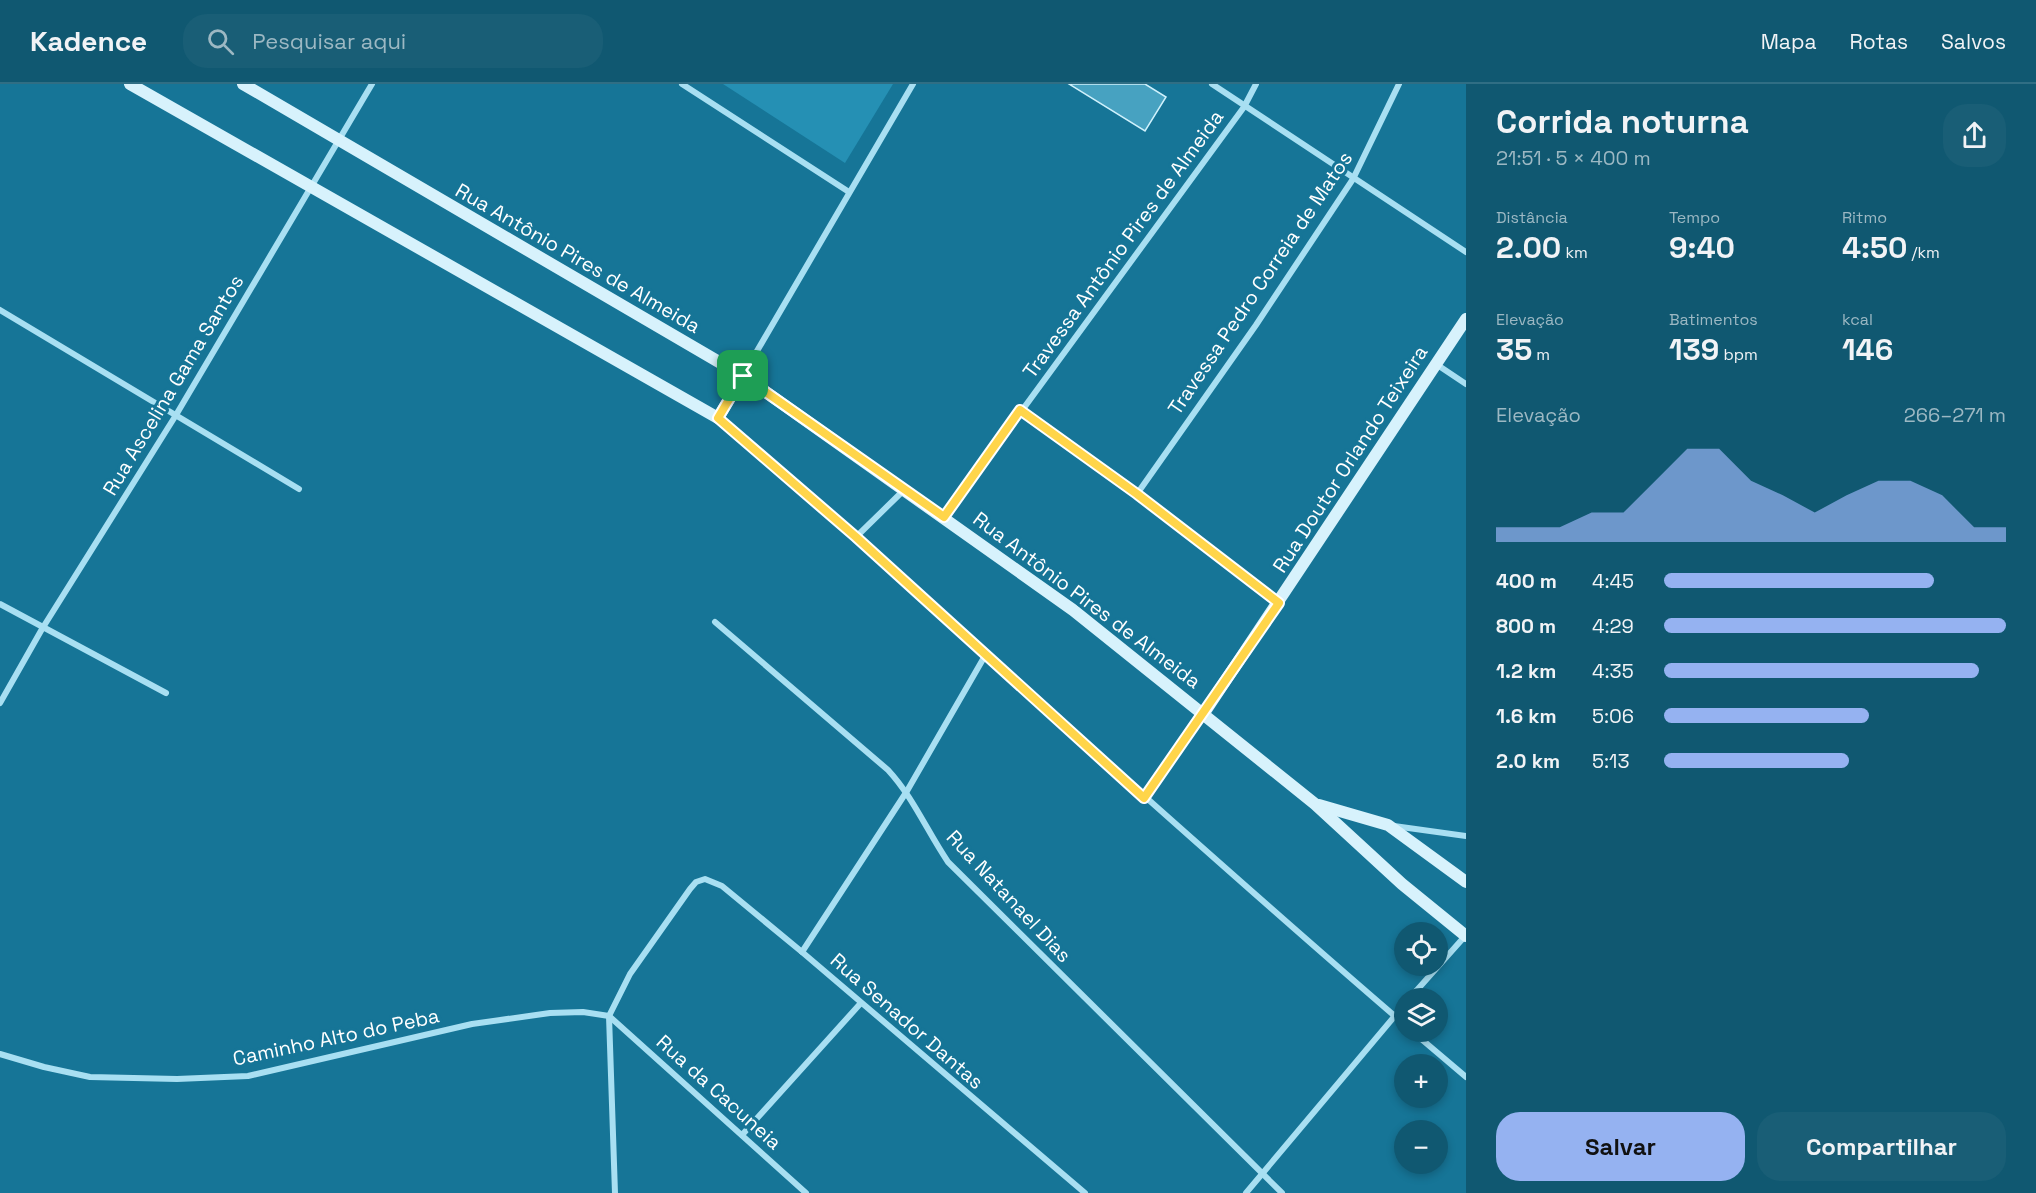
<!DOCTYPE html>
<html lang="pt">
<head>
<meta charset="utf-8">
<style>
	body { margin:0; font-family:"Space Grotesk",sans-serif; background:#195e76; color:#f1f3f6; height:100vh; display:flex; flex-direction:column; font-size:22px; white-space:nowrap }
	* { box-sizing:border-box; margin:0 }
	p { font-size:20px; color:#9cb8c3 }
	.icon { flex:none; width:33px; height:33px; fill:none; stroke:currentColor; stroke-width:2; stroke-linecap:round; stroke-linejoin:round }
	.map { position:relative; flex:1; overflow:hidden }
	.panel { display:flex; flex-direction:column; background:#105871; width:570px }
	.panel>* { flex:none }
	.fabs { position:absolute; left:1394px; top:838px; display:grid; gap:12px }
	.fabs a { display:grid; place-items:center; width:54px; height:54px; border-radius:50%; background:#105871; box-shadow:0 3px 9px #0003; font-size:30px }
	.pin { position:absolute; display:grid; place-items:center; width:51px; height:51px; color:#fff; margin:-26px; border-radius:12px; box-shadow:0 3px 9px #0006 }
	.round { display:grid; place-items:center; flex:none; width:63px; height:63px; border-radius:24px; background:#195e76 }
	.head { display:flex; align-items:center; justify-content:space-between; height:102px; padding:0 30px }
	h1 { font-size:33px; font-weight:700; line-height:45px }
	.figures { display:grid; grid-template-columns:repeat(3,1fr); gap:9px; height:102px; padding:6px 30px }
	.figures div { display:grid; align-content:center }
	.figures b { font-size:30px; font-weight:700 }
	.figures small { font-size:16px; font-weight:400 }
	.figures p { font-size:16px }
	.chart { height:168px; padding:12px 30px }
	.chart p { display:flex; justify-content:space-between }
	.chart svg { width:100%; height:108px; margin-top:6px; fill:#95b2f1; opacity:.7 }
	.action { display:flex; gap:12px; margin-top:auto; padding:12px 30px }
	.action a { flex:1; height:69px; border-radius:24px; background:#95b2f1; color:#111; font-size:24px; font-weight:700; line-height:69px; text-align:center }
	.action a+a { background:#195e76; color:#f1f3f6 }
	ul { padding:0 30px; list-style:none; font-size:20px }
	li { display:grid; grid-template-columns:96px 72px 1fr; align-items:center; height:45px }
	li i { height:15px; border-radius:8px; background:#95b2f1 }
	header { display:flex; align-items:center; gap:36px; box-sizing:border-box; height:84px; padding:0 30px; background:#105871; border-bottom:2px solid #306e84 }
	header strong { font-size:28px }
	nav { display:flex; gap:33px; margin-inline-start:auto; font-size:21px }
	.search { width:420px; height:54px; background:#195e76; display:flex; align-items:center; gap:15px; box-sizing:border-box; padding:0 21px; border-radius:24px; color:#9cb8c3; font-size:22px }
	main { display:flex; flex:1; min-height:0 }
	.map>svg:first-child { display:block }
	.green { fill:#2590b4 }
	.building { fill:#47a2c1; stroke:#cff1fc; stroke-width:1.5 }
	.lines { fill:none; stroke-linecap:round; stroke-linejoin:round }
	.service { stroke:#a8dff2; stroke-width:4.5 }
	.minor { stroke:#a8dff2; stroke-width:6 }
	.secondary { stroke:#d7f2fc; stroke-width:12 }
	.route-casing { stroke:#fff; stroke-width:12 }
	.route { stroke:#ffd54a; stroke-width:8 }
	.labels { text-anchor:middle; dominant-baseline:central; stroke-width:6; stroke-linejoin:round; paint-order:stroke }
	.street-label { font-size:20px; fill:#fff; stroke:#167597 }
</style>
</head>
<body>
<header>
<strong>Kadence</strong>
<div class="search"><svg class="icon" aria-label="search" viewBox="0 0 24 24"><circle cx="10" cy="10" r="6"/><path d="M15 15l6 6"/></svg>Pesquisar aqui</div>
<nav><a>Mapa</a><a>Rotas</a><a>Salvos</a></nav>
</header>
<main>
<div class="map">
<svg width="1466" height="1109" viewBox="0 0 1466 1109">
	<rect width="100%" height="100%" fill="#167597"/>
	<path class="green" d="M723,0H893L845,79Z"/>
	<path class="building" d="M1069,0H1145L1166,13L1145,47Z"/>
	<g class="lines">
		<path class="service" d="M1137,410L1278,518"/>
		<g class="minor">
			<path d="M682,0L849,108"/>
			<path d="M1212,0L1466,168"/>
			<path d="M0,226L299,405"/>
			<path d="M1436,280L1466,300"/>
			<path d="M743,291L913,0"/>
			<path d="M1020,326L1137,410L1256,241L1353,95L1399,0"/>
			<path d="M718,334C949,534 1172,741 1404,940"/>
			<path d="M944,433L1244,23L1256,0"/>
			<path d="M856,453L904,406"/>
			<path d="M0,520L166,609"/>
			<path d="M715,538L888,686C913,713 927,747 948,778L1282,1109"/>
			<path d="M0,619L42,545L176,331L372,0"/>
			<path d="M1144,714L1204,629"/>
			<path d="M1394,742L1466,752"/>
			<path d="M802,868L907,707L986,570"/>
			<path d="M1409,915L1466,851"/>
			<path d="M609,932L806,1109"/>
			<path d="M1413,948L1466,993"/>
			<path d="M0,970L44,983L90,993L177,995L248,992L472,940L550,929L583,928L609,932"/>
			<path d="M742,1051L860,920"/>
			<path d="M615,1109L609,932L630,890L690,805L696,798L705,795L722,802L802,868L1085,1109"/>
			<path d="M1246,1109L1404,921"/>
		</g>
		<g class="secondary">
			<path d="M130,0L718,334L743,292"/>
			<path d="M243,0L743,292L1073,526L1315,720L1402,800L1466,852"/>
			<path d="M1204,629L1466,235"/>
			<path d="M1319,721L1388,741L1466,798"/>
		</g>
	</g>
	<g class="lines">
		<defs>
			<path id="route" d="M743,292L944,433L1020,326L1137,410L1279,519L1144,714L856,453L718,334Z"/>
		</defs>
		<use href="#route" class="route-casing"/>
		<use href="#route" class="route"/>
	</g>
	<g class="labels">
		<g class="street-label">
			<text transform="translate(1123 160) rotate(-54)">Travessa Antônio Pires de Almeida</text>
			<text transform="translate(578 174) rotate(30)">Rua Antônio Pires de Almeida</text>
			<text transform="translate(1260 199) rotate(-56)">Travessa Pedro Correia de Matos</text>
			<text transform="translate(173 301) rotate(-59)">Rua Ascelina Gama Santos</text>
			<text transform="translate(1350 375) rotate(-57)">Rua Doutor Orlando Teixeira</text>
			<text transform="translate(1087 516) rotate(37)">Rua Antônio Pires de Almeida</text>
			<text transform="translate(1009 812) rotate(47)">Rua Natanael Dias</text>
			<text transform="translate(907 937) rotate(41)">Rua Senador Dantas</text>
			<text transform="translate(336 953) rotate(-12)">Caminho Alto do Peba</text>
			<text transform="translate(719 1008) rotate(42)">Rua da Cacuneia</text>
		</g>
	</g>
</svg>
<div class="fabs">
<a><svg class="icon" aria-label="locate" viewBox="0 0 24 24"><circle cx="12" cy="12" r="6"/><path d="M12 2v4M12 18v4M2 12h4M18 12h4"/></svg></a>
<a><svg class="icon" aria-label="layers" viewBox="0 0 24 24"><path d="M12 4l9 5-9 5-9-5zM3 14l9 5 9-5"/></svg></a>
<a>+</a>
<a>−</a>
</div>
<div class="pin" style="left:743px;top:292px;background:#1e9e55"><svg class="icon" aria-label="arrive" viewBox="0 0 24 24"><path d="M6 21V4h12l-3 4 3 4H6"/></svg></div>
</div>
<section class="panel">
<div class="head"><div><h1>Corrida noturna</h1><p>21:51 · 5 × 400 m</p></div><a class="round"><svg class="icon" aria-label="share" viewBox="0 0 24 24"><path d="M12 15V3M7 8l5-5 5 5M5 13v7h14v-7"/></svg></a></div>
<div class="figures">
<div><p>Distância</p><b>2.00<small> km</small></b></div>
<div><p>Tempo</p><b>9:40</b></div>
<div><p>Ritmo</p><b>4:50<small> /km</small></b></div>
</div>
<div class="figures">
<div><p>Elevação</p><b>35<small> m</small></b></div>
<div><p>Batimentos</p><b>139<small> bpm</small></b></div>
<div><p>kcal</p><b>146</b></div>
</div>
<div class="chart"><p><span>Elevação</span>266–271 m</p>
<svg viewBox="0 0 160 44" preserveAspectRatio="none"><path d="M0 44V38L10 38L20 38L30 32L40 32L50 19L60 6L70 6L80 19L90 25L100 32L110 25L120 19L130 19L140 25L150 38L160 38V44z"/></svg>
</div>
<ul>
<li><b>400 m</b>4:45<i style="width:79%"></i></li>
<li><b>800 m</b>4:29<i style="width:100%"></i></li>
<li><b>1.2 km</b>4:35<i style="width:92%"></i></li>
<li><b>1.6 km</b>5:06<i style="width:60%"></i></li>
<li><b>2.0 km</b>5:13<i style="width:54%"></i></li>
</ul>
<div class="action"><a>Salvar</a><a>Compartilhar</a></div>
</section>
</main>
</body>
</html>
